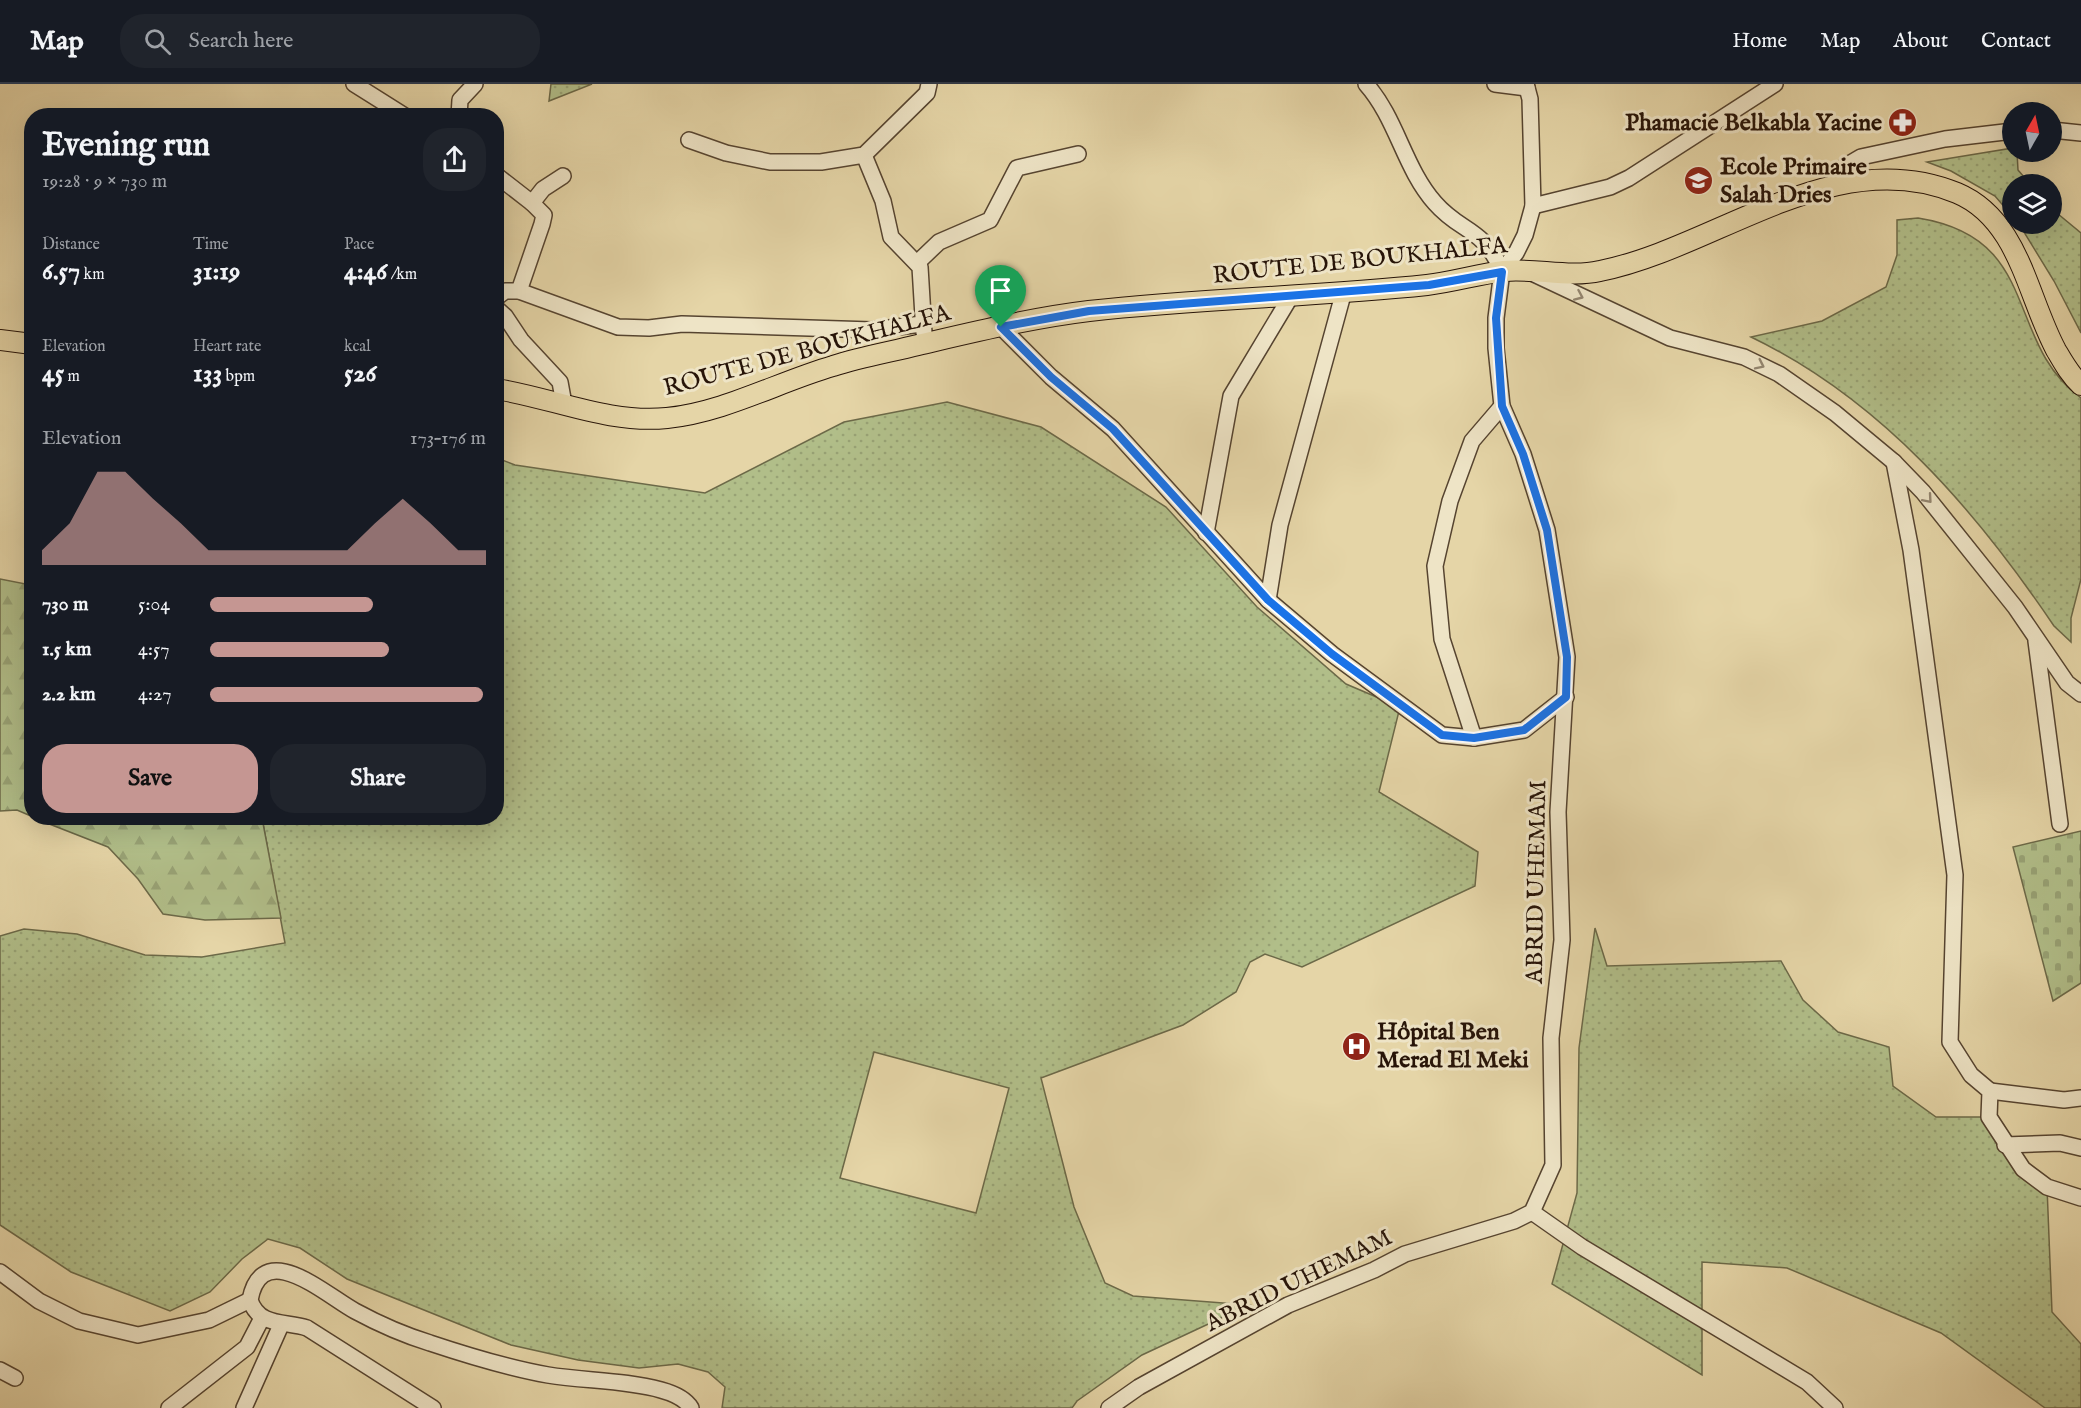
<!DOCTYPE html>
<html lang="en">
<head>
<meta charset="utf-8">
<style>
	body { margin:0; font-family:"IM FELL English",serif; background:#20242c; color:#f1f3f6; height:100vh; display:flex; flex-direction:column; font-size:22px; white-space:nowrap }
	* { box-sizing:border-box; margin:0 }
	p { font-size:20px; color:#9ea1a6 }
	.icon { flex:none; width:33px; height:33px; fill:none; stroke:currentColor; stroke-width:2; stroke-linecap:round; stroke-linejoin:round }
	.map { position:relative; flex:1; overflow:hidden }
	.side { position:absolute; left:24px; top:24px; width:480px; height:717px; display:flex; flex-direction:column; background:#171b24; border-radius:24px; box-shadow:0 6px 24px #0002 }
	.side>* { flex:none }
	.needle { width:39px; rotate:9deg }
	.tools { position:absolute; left:2002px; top:18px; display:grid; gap:12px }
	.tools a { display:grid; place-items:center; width:60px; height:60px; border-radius:50%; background:#171b24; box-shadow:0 6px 24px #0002; font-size:30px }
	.pin { position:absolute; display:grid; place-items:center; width:51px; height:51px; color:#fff; margin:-62px -26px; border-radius:50% 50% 50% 0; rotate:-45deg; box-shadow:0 0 6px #0007 }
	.pin .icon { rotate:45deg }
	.round { display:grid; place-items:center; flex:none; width:63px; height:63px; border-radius:24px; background:#20242c }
	.overview { display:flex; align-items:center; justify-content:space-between; height:102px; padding:0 18px }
	h1 { font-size:33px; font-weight:700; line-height:45px }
	.stats { display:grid; grid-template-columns:repeat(3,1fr); gap:9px; height:102px; padding:6px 18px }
	.stats div { display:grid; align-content:center }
	.stats b { font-size:26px; font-weight:700 }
	.stats small { font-size:16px; font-weight:400 }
	.stats p { font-size:16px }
	.chart { height:168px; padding:12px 18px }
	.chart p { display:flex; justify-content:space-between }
	.chart svg { width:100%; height:108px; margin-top:6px; fill:#c59692; opacity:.7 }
	.primary-button { display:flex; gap:12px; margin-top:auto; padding:12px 18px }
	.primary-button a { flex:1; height:69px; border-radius:24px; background:#c59692; color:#111; font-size:24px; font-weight:700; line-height:69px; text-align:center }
	.primary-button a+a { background:#20242c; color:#f1f3f6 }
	ul { padding:0 18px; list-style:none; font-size:20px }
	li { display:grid; grid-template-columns:96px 72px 1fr; align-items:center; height:45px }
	li i { height:15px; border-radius:8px; background:#c59692 }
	header { display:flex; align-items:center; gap:36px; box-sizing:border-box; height:84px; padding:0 30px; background:#171b24; border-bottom:2px solid #363941 }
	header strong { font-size:28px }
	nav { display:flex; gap:33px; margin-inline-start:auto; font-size:21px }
	.search { width:420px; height:54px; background:#20242c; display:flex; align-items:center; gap:15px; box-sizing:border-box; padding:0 21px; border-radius:24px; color:#9ea1a6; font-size:22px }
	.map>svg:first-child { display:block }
	.grass { fill:url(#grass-dots); stroke:#6c6948; stroke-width:1.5; fill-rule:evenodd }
	.forest { fill:url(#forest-firs); stroke:#6c6948; stroke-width:1.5 }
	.cemetery { fill:url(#cemetery-stones); stroke:#6c6948; stroke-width:1.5 }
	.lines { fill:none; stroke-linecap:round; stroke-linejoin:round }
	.minor-casing { stroke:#564430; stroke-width:18 }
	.major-casing { stroke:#271408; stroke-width:22 }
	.minor { stroke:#eee4c6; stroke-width:15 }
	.major { stroke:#e5d5a7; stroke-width:20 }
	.oneway { stroke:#948670 }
	.route-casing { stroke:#fff; stroke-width:12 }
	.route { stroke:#1a73e8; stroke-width:8 }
	.labels { text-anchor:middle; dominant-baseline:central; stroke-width:6; stroke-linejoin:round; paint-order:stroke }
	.poi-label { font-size:24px; font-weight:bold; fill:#271408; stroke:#eee4c6; text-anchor:start }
	.street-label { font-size:24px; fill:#271408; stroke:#eee4c6 }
</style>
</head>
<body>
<header>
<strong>Map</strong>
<div class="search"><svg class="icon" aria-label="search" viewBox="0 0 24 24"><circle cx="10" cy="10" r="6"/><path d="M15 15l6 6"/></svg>Search here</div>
<nav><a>Home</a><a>Map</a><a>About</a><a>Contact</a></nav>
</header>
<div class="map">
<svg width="2081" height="1324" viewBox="0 0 2081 1324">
	<defs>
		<pattern id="grass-dots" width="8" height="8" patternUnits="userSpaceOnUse" patternTransform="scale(1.5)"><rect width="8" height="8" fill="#b1be89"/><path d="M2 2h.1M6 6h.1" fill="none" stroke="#98a275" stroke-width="1.8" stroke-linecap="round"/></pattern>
		<pattern id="forest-firs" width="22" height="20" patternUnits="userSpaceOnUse" patternTransform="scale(1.5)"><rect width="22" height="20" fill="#b1be89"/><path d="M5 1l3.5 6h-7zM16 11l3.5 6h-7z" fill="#98a275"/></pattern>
		<pattern id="cemetery-stones" width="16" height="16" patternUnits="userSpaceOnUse" patternTransform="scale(1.5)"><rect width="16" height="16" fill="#b1be89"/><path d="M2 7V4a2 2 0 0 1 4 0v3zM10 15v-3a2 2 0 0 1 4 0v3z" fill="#98a275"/></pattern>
	</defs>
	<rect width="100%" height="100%" fill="#e5d5a7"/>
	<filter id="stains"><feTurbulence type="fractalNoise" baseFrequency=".00333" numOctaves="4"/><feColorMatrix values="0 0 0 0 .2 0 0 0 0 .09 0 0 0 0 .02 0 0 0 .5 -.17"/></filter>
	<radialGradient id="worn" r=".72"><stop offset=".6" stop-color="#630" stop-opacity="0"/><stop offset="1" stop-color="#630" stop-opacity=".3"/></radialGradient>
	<g class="grass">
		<path d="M551,0H592L549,17Z"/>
		<path d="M2013,64V68H2017L2018,86L2030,100H2013V133L1995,112L1951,87L1927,78Z"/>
		<path d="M2052,125L2081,149V249L2054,197L2019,140H2052Z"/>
		<path d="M1918,134C2043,154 2003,257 2081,314V495L2071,534V558L2054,542C1975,425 1880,315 1751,253L1822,237L1886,203L1897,171V136Z"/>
		<path d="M947,318L1041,343L1166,423L1257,523L1346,600L1400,623L1379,708L1478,768L1475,802L1302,883L1265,870L1250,878L1236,908L1183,941L1041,994L1074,1123L1105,1199L1133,1212L1249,1221L1142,1271L1077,1317L1072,1324H722L725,1303L708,1288L678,1280L639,1284L578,1276L511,1261L347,1195L300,1164L268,1155L242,1175L210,1208L170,1227L71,1188L0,1141V852L24,845L77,850L145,871L202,873L285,859L262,734H496L497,374L515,381L705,409L844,338ZM874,968L1009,1004L976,1129L840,1094Z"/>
		<path d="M1595,844L1607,882L1781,877L1803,916L1838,948L1889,963L1893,1002L1936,1033H1989L2047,1103L2052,1228L2081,1260V1324H2045L1941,1249L1787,1184L1702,1178V1291L1552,1200L1577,1109L1579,964Z"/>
	</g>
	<g class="forest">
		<path d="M0,495L31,501V732L17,726L0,727Z"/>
		<path d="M34,734H262L281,834L205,836L163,830L138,795L108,763Z"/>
	</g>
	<path class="cemetery" d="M2081,747V899L2053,917L2013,763Z"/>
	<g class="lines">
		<defs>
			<g id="minor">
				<path d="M354,0L405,32"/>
				<path d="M1366,0C1397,35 1404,84 1435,119C1461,149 1483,143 1502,187"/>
				<path d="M1495,0L1527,4"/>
				<path d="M459,32L460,16L475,0"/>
				<path d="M2052,46L2081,49"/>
				<path d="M689,56L726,69L770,78H821L864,71L927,9L929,0"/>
				<path d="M864,71L883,117L891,153L920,183L924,249"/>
				<path d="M496,91L532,119"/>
				<path d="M1841,101L1844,83L1861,73L1945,55L2013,47"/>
				<path d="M1533,122L1610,103L1629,94L1775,0"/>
				<path d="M917,179L939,158L990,136L1017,84L1078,70"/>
				<path d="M1532,189L1670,254L1744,273L1779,290L1835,329L1894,378L1923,408L2015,523L2067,599L2081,610"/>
				<path d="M519,207L542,140L544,131L532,119L543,105L563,92"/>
				<path d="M496,214L505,207H519L618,243L649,244L682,240L872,246L922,240"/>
				<path d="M496,224L505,232L521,256L560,298L564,320"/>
				<path d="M1001,243L1051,293L1113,345L1268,516L1332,570L1442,651L1474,654L1524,646L1566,613"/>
				<path d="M1894,378L1911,466L1955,791L1950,958L1971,991L1990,1007L1989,1033L2023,1085L2047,1103L2081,1114"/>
				<path d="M1206,449L1231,312L1291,212"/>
				<path d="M1268,516L1280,441L1344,207"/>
				<path d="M2036,557L2060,740"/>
				<path d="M1474,654L1442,555L1435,482L1450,417L1472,357L1502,322"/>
				<path d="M1990,1007L2064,1016L2081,1014"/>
				<path d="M2005,1061L2060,1059L2081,1064"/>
				<path d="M1532,1128L1582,1163L1807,1298L1835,1324"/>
				<path d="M0,1188L39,1217L79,1237L138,1251L209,1236L250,1216"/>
				<path d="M0,1286L15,1294"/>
				<path d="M169,1324L247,1263L262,1234"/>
				<path d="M244,1324L281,1241"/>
				<path d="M433,1324L307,1244C285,1237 259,1243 250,1216C262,1152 327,1212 355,1227C379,1240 404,1251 430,1259C469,1272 508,1284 548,1291C585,1297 625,1296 661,1306C672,1309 685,1314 691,1324"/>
				<path d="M1109,1324L1139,1303L1288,1221L1374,1186L1405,1170L1514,1137L1532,1128L1553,1081L1551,954L1562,856L1558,728L1567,573L1547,446L1523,370L1502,322L1496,264V234L1502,187L1516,169L1525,151L1533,122L1530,15L1526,0"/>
			</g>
			<g id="major">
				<path d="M0,256L32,260"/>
				<path d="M496,305C553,314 609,340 667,334C725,328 778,298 833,282C861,273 890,268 918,261C974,248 1031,234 1089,227C1201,214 1315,213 1427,201C1453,198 1479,190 1504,187C1536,184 1569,194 1600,187C1716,164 1834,58 1957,109C2019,135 2027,212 2056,266C2063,278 2070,291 2081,301"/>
			</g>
		</defs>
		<use href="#minor" class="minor-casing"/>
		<use href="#major" class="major-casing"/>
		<use href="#minor" class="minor"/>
		<use href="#major" class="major"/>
	</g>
	<defs><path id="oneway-chevron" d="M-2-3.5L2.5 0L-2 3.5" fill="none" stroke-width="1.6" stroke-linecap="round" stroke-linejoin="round" transform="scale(1.5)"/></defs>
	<g class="oneway">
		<use href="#oneway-chevron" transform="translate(1579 212) rotate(24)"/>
		<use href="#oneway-chevron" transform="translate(1760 281) rotate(26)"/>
		<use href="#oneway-chevron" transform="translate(1928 415) rotate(49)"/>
	</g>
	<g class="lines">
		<defs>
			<path id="route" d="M1502,188L1496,234L1502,322L1523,370L1547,446L1567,573L1566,613L1524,646L1474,654L1442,651L1332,570L1268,516L1113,345L1051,293L1001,243L1089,227L1429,201Z"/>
		</defs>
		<use href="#route" class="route-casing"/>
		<use href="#route" class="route"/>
	</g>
	<defs>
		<symbol id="pharmacy-disc" viewBox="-11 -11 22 22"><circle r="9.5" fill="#8f2418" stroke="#eee4c6"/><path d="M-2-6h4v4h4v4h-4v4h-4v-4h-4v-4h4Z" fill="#fff"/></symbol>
		<symbol id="school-disc" viewBox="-11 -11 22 22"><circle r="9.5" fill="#8f2418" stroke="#eee4c6"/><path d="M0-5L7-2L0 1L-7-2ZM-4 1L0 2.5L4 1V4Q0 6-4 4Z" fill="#fff"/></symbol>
		<symbol id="hospital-disc" viewBox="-11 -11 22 22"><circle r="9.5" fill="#8f2418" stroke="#eee4c6"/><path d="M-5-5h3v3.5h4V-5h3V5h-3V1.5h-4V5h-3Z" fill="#fff"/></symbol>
	</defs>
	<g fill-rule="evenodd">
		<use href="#pharmacy-disc" x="1886" y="22" width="33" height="33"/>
		<use href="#school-disc" x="1682" y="80" width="33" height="33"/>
		<use href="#hospital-disc" x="1340" y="946" width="33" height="33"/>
	</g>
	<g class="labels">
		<g class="poi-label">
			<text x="1882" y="39" text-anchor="end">Phamacie Belkabla Yacine</text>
			<text x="1720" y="83">Ecole Primaire<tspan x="1720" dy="28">Salah Dries</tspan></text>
			<text x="1377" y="948">Hôpital Ben<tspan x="1377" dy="28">Merad El Meki</tspan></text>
		</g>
		<g class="street-label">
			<text transform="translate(1360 177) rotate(-6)">ROUTE DE BOUKHALFA</text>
			<text transform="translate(807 267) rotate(-15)">ROUTE DE BOUKHALFA</text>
			<text transform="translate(1537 798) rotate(-89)">ABRID UHEMAM</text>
			<text transform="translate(1299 1197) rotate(-26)">ABRID UHEMAM</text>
		</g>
	</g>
	<rect width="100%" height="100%" filter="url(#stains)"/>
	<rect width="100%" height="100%" fill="url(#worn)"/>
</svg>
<div class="tools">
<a><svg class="needle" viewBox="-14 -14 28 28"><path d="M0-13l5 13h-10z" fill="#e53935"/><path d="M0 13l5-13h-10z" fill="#9ea1a6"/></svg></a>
<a><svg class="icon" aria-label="layers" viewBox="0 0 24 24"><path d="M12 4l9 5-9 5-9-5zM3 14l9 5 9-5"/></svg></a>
</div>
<div class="pin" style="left:1001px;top:243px;background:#1e9e55"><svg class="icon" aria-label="arrive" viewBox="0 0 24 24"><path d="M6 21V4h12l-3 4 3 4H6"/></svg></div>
<section class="side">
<div class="overview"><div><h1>Evening run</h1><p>19:28 · 9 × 730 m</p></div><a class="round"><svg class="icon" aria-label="share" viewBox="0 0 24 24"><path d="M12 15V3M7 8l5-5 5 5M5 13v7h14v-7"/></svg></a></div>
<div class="stats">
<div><p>Distance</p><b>6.57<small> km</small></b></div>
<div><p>Time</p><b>31:19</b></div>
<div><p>Pace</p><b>4:46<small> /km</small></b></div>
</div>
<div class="stats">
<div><p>Elevation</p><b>45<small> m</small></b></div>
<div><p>Heart rate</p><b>133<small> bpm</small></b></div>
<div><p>kcal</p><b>526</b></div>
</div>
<div class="chart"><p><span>Elevation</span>173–176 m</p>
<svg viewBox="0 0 160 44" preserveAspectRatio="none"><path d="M0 44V38L10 27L20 6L30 6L40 17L50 27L60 38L70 38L80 38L90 38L100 38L110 38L120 27L130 17L140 27L150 38L160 38V44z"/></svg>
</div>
<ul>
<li><b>730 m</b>5:04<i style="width:59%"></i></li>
<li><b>1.5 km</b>4:57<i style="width:65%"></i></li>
<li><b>2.2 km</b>4:27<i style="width:99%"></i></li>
</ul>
<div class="primary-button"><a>Save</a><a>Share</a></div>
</section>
</div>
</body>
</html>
